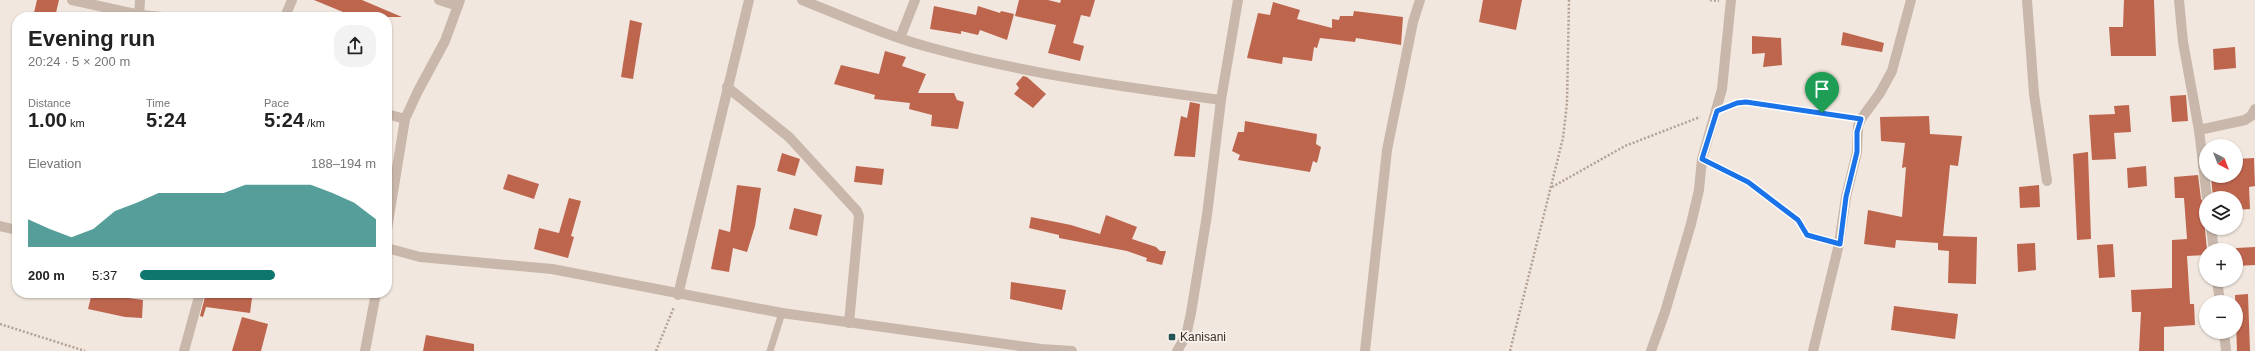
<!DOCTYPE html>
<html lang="en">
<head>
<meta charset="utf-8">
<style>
	body { margin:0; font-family:Helvetica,sans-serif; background:#f2f2f2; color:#222; height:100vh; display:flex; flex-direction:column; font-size:15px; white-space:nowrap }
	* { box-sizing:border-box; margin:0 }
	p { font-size:13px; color:#767676 }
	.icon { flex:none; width:22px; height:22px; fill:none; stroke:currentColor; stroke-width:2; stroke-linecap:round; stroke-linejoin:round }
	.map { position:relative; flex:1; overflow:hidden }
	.details { position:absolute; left:12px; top:12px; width:380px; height:286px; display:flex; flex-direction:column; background:#fff; border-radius:16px; box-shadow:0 1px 3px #0004 }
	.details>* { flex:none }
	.needle { width:26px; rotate:138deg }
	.fabs { position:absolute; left:2199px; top:139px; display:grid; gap:8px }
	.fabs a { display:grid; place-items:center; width:44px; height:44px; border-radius:50%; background:#fff; box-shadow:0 1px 3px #0004; font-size:20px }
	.pin { position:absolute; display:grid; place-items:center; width:34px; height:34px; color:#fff; margin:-41px -17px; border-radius:50% 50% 50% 0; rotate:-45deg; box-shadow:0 0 4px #0007 }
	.pin .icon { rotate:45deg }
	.round { display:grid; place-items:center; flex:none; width:42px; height:42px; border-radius:16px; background:#f2f2f2 }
	.head { display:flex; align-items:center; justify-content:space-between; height:68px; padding:0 16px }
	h1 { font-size:22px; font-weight:800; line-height:30px }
	.stats { display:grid; grid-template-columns:repeat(3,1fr); gap:6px; height:68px; padding:4px 16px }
	.stats div { display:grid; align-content:center }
	.stats b { font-size:20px; font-weight:800 }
	.stats small { font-size:11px; font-weight:400 }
	.stats p { font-size:11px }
	.chart { height:112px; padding:8px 16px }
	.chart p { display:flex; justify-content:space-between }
	.chart svg { width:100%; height:72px; margin-top:4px; fill:#0f766e; opacity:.7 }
	ul { padding:0 16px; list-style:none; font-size:13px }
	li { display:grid; grid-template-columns:64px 48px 1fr; align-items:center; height:30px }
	li i { height:10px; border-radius:5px; background:#0f766e }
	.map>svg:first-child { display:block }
	.building { fill:#be654e }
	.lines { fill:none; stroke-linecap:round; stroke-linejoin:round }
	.path { stroke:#b4a194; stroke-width:2.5; stroke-dasharray:2 2; stroke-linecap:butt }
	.service { stroke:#c8b7aa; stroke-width:7 }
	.minor { stroke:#c8b7aa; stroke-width:10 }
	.route-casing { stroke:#fff; stroke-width:8 }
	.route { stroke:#1a73e8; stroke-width:5 }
	.poi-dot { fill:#215455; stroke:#f9f1ea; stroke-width:1.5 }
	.labels { text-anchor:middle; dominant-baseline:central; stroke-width:3.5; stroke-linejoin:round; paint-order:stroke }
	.poi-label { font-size:12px; fill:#362d29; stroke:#f9f1ea; text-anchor:start }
</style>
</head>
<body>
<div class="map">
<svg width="2255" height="351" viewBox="0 0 2255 351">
	<rect width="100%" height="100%" fill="#f1e7de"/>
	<g class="building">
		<path d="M37,0H59L55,17H33Z"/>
		<path d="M314,0H362L402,17H355Z"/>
		<path d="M1019,0H1048L1060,3L1061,0H1095L1090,17L1081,15L1073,43L1084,46L1080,61L1048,53L1056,25L1015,16Z"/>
		<path d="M1483,0H1522L1516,30L1479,22Z"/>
		<path d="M2124,0H2154L2156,56H2111L2109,27H2123Z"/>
		<path d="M1273,2L1300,10L1297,19L1332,28V19L1339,20L1340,16H1353L1354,11L1403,17L1401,45L1356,38L1355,42L1320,38L1317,48L1314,47L1312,61L1283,57L1282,64L1247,58L1258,13L1270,15Z"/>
		<path d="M934,6L976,15L978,6L1000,13L1001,11L1014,14L1007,40L980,30L978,35L961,31V34L930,29Z"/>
		<path d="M630,20L642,23L633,79L621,77Z"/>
		<path d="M1843,32L1884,43L1882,52L1841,45Z"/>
		<path d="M1752,36L1781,38L1782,65L1763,67L1765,53L1752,54Z"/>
		<path d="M2235,47L2236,68L2214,70L2213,49Z"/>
		<path d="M885,51L906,57L902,66L926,74L918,93H954L957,100L964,102L958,129L931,126L932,115L909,109L910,103L874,99L875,95L834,84L841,65L879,74Z"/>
		<path d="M1023,76L1027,77L1046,94L1033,108L1014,94L1019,88L1016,84Z"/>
		<path d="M2186,95L2188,121L2172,122L2170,96Z"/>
		<path d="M1190,102L1200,104L1195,157L1174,156L1181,116L1187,118Z"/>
		<path d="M2129,105L2131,132L2114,133L2116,159L2092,160L2089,115L2115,114L2114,106Z"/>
		<path d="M1929,116L1930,134L1962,136L1958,166L1950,165L1943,236L1977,237L1976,284L1948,283L1949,251L1938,250V243L1896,240L1895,248L1864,244L1868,210L1902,217L1906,167L1902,168L1905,143L1881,141L1880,117Z"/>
		<path d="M1245,121L1317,134L1316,144L1321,147L1317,163L1313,161L1310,172L1238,160L1240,155L1232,151L1238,132H1244Z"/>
		<path d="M2088,152L2091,239L2077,240L2073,154Z"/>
		<path d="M782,153L800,159L795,176L777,171Z"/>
		<path d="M2254,158L2255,186L2249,187L2250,209L2236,210V198H2213L2211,176H2236V159Z"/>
		<path d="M856,166L884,169L882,185L854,182Z"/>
		<path d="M2146,166L2147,186L2128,188L2127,168Z"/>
		<path d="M508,174L539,184L534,199L503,189Z"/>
		<path d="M2198,175L2201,199L2206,204L2205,229L2207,250L2206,255L2187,256L2190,304H2194L2195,325L2164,327V351H2139L2141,312H2132L2131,290L2172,288V240L2187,239L2184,198H2175L2174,177Z"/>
		<path d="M737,185L761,188L755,226L747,252L733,248L729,272L711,269L719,229L730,232Z"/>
		<path d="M2039,185L2040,207L2020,208L2019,187Z"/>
		<path d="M569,198L581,201L571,236L574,237L568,258L534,249L539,228L559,233Z"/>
		<path d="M794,208L822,215L817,236L789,229Z"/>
		<path d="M1106,215L1137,227L1132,239L1156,247L1160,251H1166L1162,265L1146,261L1147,258L1127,251L1059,238V235L1029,228L1031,217L1071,225L1100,234Z"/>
		<path d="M2035,243L2036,270L2018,272L2017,244Z"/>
		<path d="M2113,244L2115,277L2099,278L2097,245Z"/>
		<path d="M2255,247V265L2236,266V248Z"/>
		<path d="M1011,282L1066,290L1062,310L1010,299Z"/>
		<path d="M92,293L143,300L142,318L125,317L88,309Z"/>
		<path d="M206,293L252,298L250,313L206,307L203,317L200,316Z"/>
		<path d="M2248,294L2250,351H2237L2235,295Z"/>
		<path d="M1894,306L1958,314L1955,339L1891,330Z"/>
		<path d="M242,317L268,324L261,351H232Z"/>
		<path d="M426,335L474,344V351H423Z"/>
	</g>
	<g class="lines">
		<g class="path">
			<path d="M1710,0L1719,1"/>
			<path d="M1731,105L1746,102L1848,117"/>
			<path d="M1713,165L1748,182L1776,203L1798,220L1807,235L1828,240"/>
			<path d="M1552,187L1625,146L1700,117"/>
			<path d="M0,324L85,351"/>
			<path d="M656,351L674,307"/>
			<path d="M1510,351L1563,138L1567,103L1569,0"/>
		</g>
		<path class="service" d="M770,351L782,313"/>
		<g class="minor">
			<path d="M72,0L140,15L163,17"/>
			<path d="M439,0L458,6"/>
			<path d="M802,0C845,17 887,36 932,48C1027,74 1124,87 1221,100"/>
			<path d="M2027,0L2034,94L2047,181"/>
			<path d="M2179,0L2183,42L2199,130L2207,198"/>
			<path d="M139,17L140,0"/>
			<path d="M285,17L292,0"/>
			<path d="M900,38L915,0"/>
			<path d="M727,87L789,137L857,211L859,216L849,323"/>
			<path d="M387,114L405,119"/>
			<path d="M2199,130L2245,120L2251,116L2255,109"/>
			<path d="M0,226L17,230"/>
			<path d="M2211,228L2214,250"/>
			<path d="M387,229L405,119L418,91L445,41L460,0"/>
			<path d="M387,248L420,257L552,269L782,313L1041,349L1072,351"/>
			<path d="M2217,280L2220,302"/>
			<path d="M678,295L749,0"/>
			<path d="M2224,332L2226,351"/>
			<path d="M184,351L200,293"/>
			<path d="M365,351L376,293"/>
			<path d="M1177,351L1186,336L1191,313L1207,215L1221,100L1238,0"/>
			<path d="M1365,351L1387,150L1413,22L1420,0"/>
			<path d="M1651,351L1665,312L1691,224L1699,190L1702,159L1722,89L1731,0"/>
			<path d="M1813,351L1839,244L1846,197L1857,152L1858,126L1861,119L1880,93L1892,71L1911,0"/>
		</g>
	</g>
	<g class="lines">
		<defs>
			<path id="route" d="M1746,102L1861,119L1857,132V152L1846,197L1840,244L1807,235L1798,220L1748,182L1702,159L1717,111L1737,103Z"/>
		</defs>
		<use href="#route" class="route-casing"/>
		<use href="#route" class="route"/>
	</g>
	<rect class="poi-dot" x="1168" y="333" width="8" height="8" rx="2"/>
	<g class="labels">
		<g class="poi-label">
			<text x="1180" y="337">Kanisani</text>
		</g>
	</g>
</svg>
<div class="fabs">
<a><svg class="needle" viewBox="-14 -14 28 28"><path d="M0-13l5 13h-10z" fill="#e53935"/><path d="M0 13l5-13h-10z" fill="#767676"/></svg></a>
<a><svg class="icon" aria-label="layers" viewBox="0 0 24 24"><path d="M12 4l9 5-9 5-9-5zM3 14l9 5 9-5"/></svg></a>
<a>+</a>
<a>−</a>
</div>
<div class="pin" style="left:1822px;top:113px;background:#1e9e55"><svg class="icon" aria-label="arrive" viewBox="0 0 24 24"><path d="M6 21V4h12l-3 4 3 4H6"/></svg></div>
<section class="details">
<div class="head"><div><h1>Evening run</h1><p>20:24 · 5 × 200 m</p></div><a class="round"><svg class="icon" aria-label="share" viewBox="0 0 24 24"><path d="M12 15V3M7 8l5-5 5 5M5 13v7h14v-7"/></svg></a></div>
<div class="stats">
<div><p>Distance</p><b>1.00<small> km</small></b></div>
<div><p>Time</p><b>5:24</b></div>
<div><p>Pace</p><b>5:24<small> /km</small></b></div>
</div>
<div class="chart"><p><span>Elevation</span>188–194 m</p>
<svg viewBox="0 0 160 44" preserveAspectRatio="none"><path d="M0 44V27L10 33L20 38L30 33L40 22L50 17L60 11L70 11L80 11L90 11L100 6L110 6L120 6L130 6L140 11L150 17L160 27V44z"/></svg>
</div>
<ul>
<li><b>200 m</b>5:37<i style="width:57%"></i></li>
</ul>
</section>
</div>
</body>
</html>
